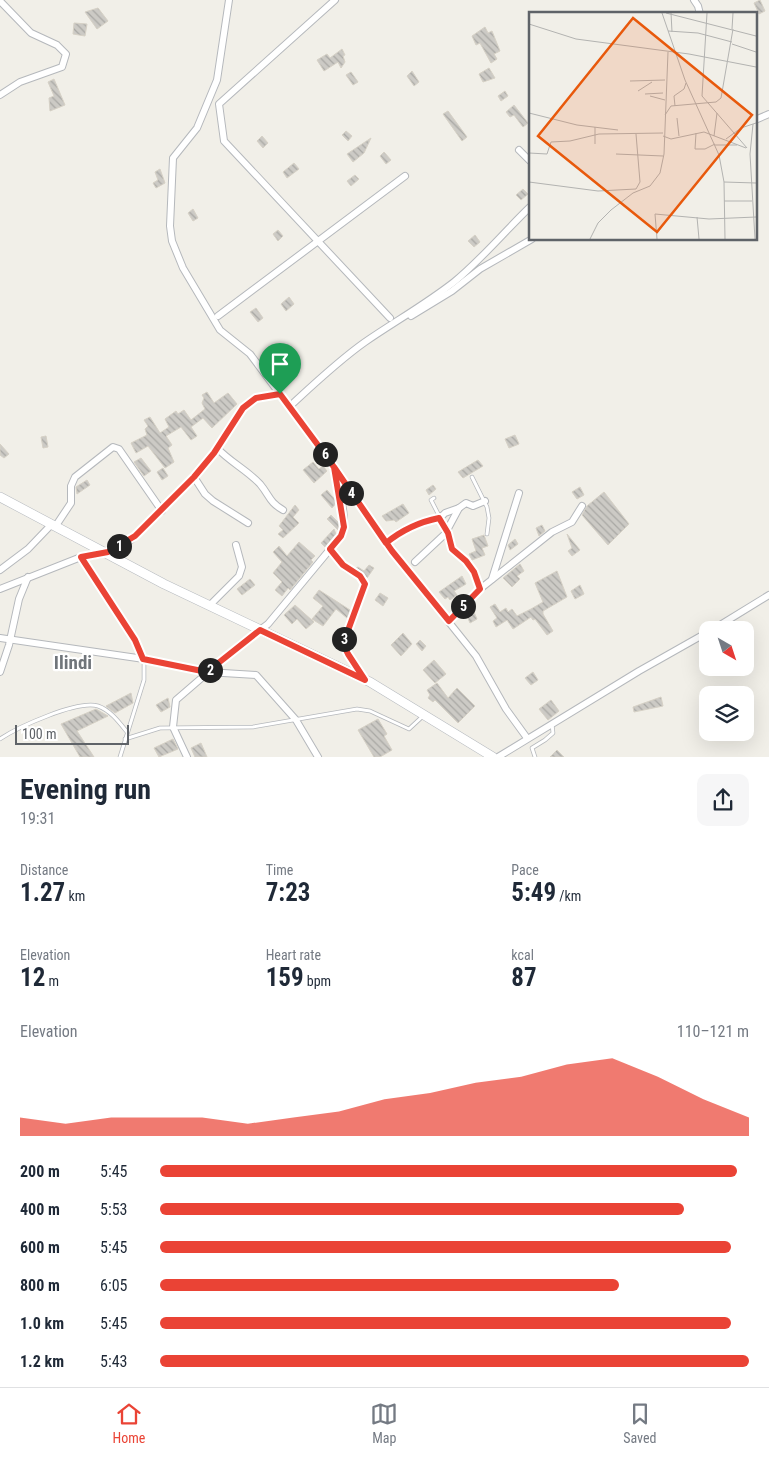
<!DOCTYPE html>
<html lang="en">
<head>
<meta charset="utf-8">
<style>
	body { margin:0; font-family:"Roboto Condensed",sans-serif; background:#f6f6f7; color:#1f2937; height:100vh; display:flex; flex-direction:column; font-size:19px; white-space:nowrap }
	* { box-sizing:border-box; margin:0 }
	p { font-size:16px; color:#747a83 }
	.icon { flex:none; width:28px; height:28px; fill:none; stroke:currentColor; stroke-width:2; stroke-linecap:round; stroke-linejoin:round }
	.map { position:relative; height:757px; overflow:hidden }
	.panel { display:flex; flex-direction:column; background:#fff; flex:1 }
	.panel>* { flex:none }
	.needle { width:32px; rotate:141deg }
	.fabs { position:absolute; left:699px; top:621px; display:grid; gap:10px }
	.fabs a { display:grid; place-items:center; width:55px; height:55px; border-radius:10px; background:#fff; box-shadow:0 5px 20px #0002; font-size:25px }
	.scale { position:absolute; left:15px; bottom:12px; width:114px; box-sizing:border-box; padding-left:5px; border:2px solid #5f6368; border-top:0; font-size:14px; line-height:18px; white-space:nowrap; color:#5f6368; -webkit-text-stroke:4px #fff; paint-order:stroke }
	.pin { position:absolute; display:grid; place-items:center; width:42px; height:42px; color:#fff; margin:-51px -21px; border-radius:50% 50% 50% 0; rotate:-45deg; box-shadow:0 0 5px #0007 }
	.pin .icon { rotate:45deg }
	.km { position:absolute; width:25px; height:25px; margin:-12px; border-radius:50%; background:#222; color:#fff; font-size:14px; line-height:25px; text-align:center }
	.round { display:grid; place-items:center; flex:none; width:52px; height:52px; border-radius:10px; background:#f6f6f7 }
	.headline { display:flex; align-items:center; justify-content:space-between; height:85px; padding:0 20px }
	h1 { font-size:28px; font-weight:700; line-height:38px }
	.figures { display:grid; grid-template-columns:repeat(3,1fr); gap:8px; height:85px; padding:5px 20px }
	.figures div { display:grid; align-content:center }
	.figures b { font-size:25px; font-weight:700 }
	.figures small { font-size:14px; font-weight:400 }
	.figures p { font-size:14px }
	.chart { height:140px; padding:10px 20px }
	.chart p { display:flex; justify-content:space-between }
	.chart svg { width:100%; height:90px; margin-top:5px; fill:#ea4335; opacity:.7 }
	ul { padding:0 20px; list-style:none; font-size:16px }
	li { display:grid; grid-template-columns:80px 60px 1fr; align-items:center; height:38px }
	li i { height:12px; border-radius:6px; background:#ea4335 }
	.dock { display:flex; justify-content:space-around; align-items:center; height:70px; border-top:1px solid #e0e1e3; background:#fff; font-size:14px; color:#747a83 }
	.dock a { display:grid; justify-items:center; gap:2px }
	.dock .on { color:#ea4335 }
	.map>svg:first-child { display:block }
	.building { fill:url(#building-back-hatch); stroke:#d6d1c6 }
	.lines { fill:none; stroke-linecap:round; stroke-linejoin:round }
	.lane-casing { stroke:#b5b8bc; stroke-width:4.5 }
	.street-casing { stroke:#b5b8bc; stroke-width:8 }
	.secondary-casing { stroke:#b6babf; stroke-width:10 }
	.lane { stroke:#fff; stroke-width:3 }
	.street { stroke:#fff; stroke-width:6 }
	.secondary { stroke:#fff; stroke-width:9 }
	.route-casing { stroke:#fff; stroke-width:10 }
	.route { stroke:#ea4335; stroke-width:6 }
	.labels { text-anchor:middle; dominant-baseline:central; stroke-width:4.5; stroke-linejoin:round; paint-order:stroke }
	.quarter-label { font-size:19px; font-weight:bold; fill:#70757a; stroke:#fff }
	.inset-road { fill:none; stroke:#b3b3b1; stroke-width:1 }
	.view { fill:#e8590c; fill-opacity:0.15; stroke:#e8590c; stroke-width:2.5 }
	.inset-edge { fill:none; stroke:#5f6368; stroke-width:2.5 }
</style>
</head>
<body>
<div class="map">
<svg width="769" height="757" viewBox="0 0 769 757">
	<defs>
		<pattern id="building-back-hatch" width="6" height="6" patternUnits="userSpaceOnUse" patternTransform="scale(1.25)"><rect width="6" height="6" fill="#cccac5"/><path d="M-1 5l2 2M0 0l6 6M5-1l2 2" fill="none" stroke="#a9a8a4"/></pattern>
	</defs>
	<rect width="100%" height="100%" fill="#f1efe8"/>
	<g class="building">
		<path d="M760,0L765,11L759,14L754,3Z"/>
		<path d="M98,8L108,21L97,29L85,12Z"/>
		<path d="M74,23L87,24L85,36L73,34Z"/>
		<path d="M485,27L488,33L492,31L500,51L494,54L497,59L491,63L480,43L476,45L472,36Z"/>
		<path d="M342,49L345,55L343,56L345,62L341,68L338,62L324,71L317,60L327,54L330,58Z"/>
		<path d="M489,68L495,78L483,82L479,74Z"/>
		<path d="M412,71L419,82L414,86L407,76Z"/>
		<path d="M351,72L358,82L353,85L346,75Z"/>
		<path d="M54,79L65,105L50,111L49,98L54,96L48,82Z"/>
		<path d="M505,91L508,96L501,101L498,96Z"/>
		<path d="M514,105L528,123L523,127L514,115L510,117L506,112Z"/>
		<path d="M448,111L467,137L462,141L443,114Z"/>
		<path d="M346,131L352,136L348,141L342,135Z"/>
		<path d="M262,136L268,143L263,148L257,141Z"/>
		<path d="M371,138L364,153L353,162L347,154Z"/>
		<path d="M384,152L391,160L386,164L380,156Z"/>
		<path d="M294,163L299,169L287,178L283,172Z"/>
		<path d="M160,169L165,183L156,188L153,183L158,180L155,172Z"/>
		<path d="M355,175L359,179L351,186L347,181Z"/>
		<path d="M523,189L528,194L521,200L516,195Z"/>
		<path d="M193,209L198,218L193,221L188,213Z"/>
		<path d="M278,230L283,236L278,241L273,234Z"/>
		<path d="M475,235L480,242L474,247L468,241Z"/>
		<path d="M289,297L294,304L286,311L281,304Z"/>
		<path d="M256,308L263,318L258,322L250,312Z"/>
		<path d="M286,357L295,369L286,375L282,369L285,366L281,360Z"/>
		<path d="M207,392L214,403L228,393L237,404L212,428L203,418L191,427L197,436L191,440L181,427L166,436L172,445L168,448L174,462L165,468L148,446L136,453L131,443L147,435L145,429L148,426L144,420L150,417L160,433L169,427L165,419L176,411L178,414L184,410L191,420L205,409L202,403L204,398L202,395Z"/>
		<path d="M515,435L519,444L509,448L505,439Z"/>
		<path d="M46,436L48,447L43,448L41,437Z"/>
		<path d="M0,444L9,454L4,458L0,455Z"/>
		<path d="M141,458L151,471L144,476L134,462Z"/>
		<path d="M478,460L483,466L463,478L458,472Z"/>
		<path d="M313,462L319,469L323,466L327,471L314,483L303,470Z"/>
		<path d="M163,468L168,476L162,480L157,472Z"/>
		<path d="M87,480L90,485L77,494L76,487Z"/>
		<path d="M433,485L436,489L429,495L426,490Z"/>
		<path d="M580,487L584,495L577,499L572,492Z"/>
		<path d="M327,490L337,502L332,508L321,495Z"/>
		<path d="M604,492L629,524L608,545L582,515L587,506Z"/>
		<path d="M403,504L409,513L396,522L394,520L386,521L382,516Z"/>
		<path d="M295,505L299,510L293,517L299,523L283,538L278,534L283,530L279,526Z"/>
		<path d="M331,515L339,523L338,530L327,519Z"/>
		<path d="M542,525L545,531L539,536L536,528Z"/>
		<path d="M334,529L336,534L325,547L321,543Z"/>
		<path d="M567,534L580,550L572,556L568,551L572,548Z"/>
		<path d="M484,535L488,546L482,548L485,555L472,560L469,554L476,551L472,539Z"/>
		<path d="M515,539L518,544L510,550L508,545Z"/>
		<path d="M299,542L315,556L311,560L313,562L290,590L288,588L282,596L275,590L282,582L273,573L282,562L273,552L279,546L287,556Z"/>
		<path d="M520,564L524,571L517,576L520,579L512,587L503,578Z"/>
		<path d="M369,565L374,568L367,578L356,568L358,567L364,571Z"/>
		<path d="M557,571L567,597L543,611V614L553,631L547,635L535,619L533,620L531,617L513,629L507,620L496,627L493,621L497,618L490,607L495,604L500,612L506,608L508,612L512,609L517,616L531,609L543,602L535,583Z"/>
		<path d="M462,576L466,584L454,591L457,595L450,600L448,597L445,599L439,592Z"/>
		<path d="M250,579L255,585L242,595L237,589Z"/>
		<path d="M580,585L584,594L575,599L571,591Z"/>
		<path d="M319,590L350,610L347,618L336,609L323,626L312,619L323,606L313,598Z"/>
		<path d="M380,593L388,598L383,606L375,600Z"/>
		<path d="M295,605L314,622L306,629L297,619L292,624L284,615Z"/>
		<path d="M474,612L477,619L470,623L467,616Z"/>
		<path d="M403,633L412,644L401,656L391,645Z"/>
		<path d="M420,640L426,646L422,651L416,644Z"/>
		<path d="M434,660L446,674L435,683L423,670Z"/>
		<path d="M533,672L538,680L531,685L525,678Z"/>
		<path d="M437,683L448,698L457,688L475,706L458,723L435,700L433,702L428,698L430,695L427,690Z"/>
		<path d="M131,693L133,703L115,713L106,706Z"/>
		<path d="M661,697L663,706L634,712L633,707Z"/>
		<path d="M168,698L170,707L161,712L156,705Z"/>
		<path d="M551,700L559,711L548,720L539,709Z"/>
		<path d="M96,709L108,716L77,731L94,757H80L61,724Z"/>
		<path d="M378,719L387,734L384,736L392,750L380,757H374L358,730Z"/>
		<path d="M173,739L178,749L159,757L154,748Z"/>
		<path d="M201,743L207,757H195L191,748Z"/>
		<path d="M557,750L564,757H550Z"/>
	</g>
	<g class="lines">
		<defs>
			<g id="lane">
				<path d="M472,477L487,507L489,518L487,534"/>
				<path d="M434,498L431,500L448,533L452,549L466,561L479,588"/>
				<path d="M0,739C18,727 77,700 98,706C110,710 119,722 127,732"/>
				<path d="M125,739L160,728L253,727L357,709L370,711L409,729L423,716"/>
				<path d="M120,757L144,680V659"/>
				<path d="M535,757L532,748L545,740L553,733L552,724"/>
			</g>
			<g id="street">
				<path d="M229,0L217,80L197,128L173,158L170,226L172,241L183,268L220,330L250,354L314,440L392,551L476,656L506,709L527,738"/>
				<path d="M335,0L219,104L224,141L390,318"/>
				<path d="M694,0L698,6L700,14"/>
				<path d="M0,1L31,33L57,45L66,54L62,67L20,82L0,95"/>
				<path d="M755,120L769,114"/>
				<path d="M519,150L530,161"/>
				<path d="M218,316L405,176"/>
				<path d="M411,316L452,291L480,269L532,239"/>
				<path d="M289,407C314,384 338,361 365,342C394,322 426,304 454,282C482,259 504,232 530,207"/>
				<path d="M217,448C230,462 247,470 260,484C270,496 269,502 283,510"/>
				<path d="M194,477L205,494L213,501L248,523"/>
				<path d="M55,527L71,503V486L75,477L113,447L119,449L162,511"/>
				<path d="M386,543L400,532L422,522L439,519L445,513L459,508"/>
				<path d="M330,549L346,568L360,576L365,584L343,644L348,654L364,679"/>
				<path d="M81,557L135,640L143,659"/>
				<path d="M415,562L445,534L459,508L466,503L473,506L485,501"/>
				<path d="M0,570L28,549L51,525"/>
				<path d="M492,579L519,493"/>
				<path d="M0,589L81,557L108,553L131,540L194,477L214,453L243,408L256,398L279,394"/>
				<path d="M213,607L212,603L239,576L242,567L236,545"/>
				<path d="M449,621L480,589L552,532L572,522L582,506"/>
				<path d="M712,630L769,595"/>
				<path d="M0,638L144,659L207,672L256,675L296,720L318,757"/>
				<path d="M0,672L9,645L19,599L28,577"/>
				<path d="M187,757L173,727L176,700L241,644L268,624L341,536C349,518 338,489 335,471"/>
				<path d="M498,757L639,671L708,632"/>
			</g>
			<path id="secondary" d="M0,497L164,584L370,682L493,757"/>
		</defs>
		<use href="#lane" class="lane-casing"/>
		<use href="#street" class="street-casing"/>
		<use href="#secondary" class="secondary-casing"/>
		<use href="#lane" class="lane"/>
		<use href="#street" class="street"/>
		<use href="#secondary" class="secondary"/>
	</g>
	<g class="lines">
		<defs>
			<path id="route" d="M280,394L256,398L243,408L214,453L194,477L135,536L108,552L81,557L135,640L143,659L207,672L260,630L365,680L348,654L343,644L365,584L360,576L343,565L330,549L341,536L344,527L334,467L386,543C402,530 419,522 439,518L448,533L452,549L466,561L474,572L480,589L449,621L392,551L329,460L280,394"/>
		</defs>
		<use href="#route" class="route-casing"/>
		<use href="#route" class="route"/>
	</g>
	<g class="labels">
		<g class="quarter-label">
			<text x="73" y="662">Ilindi</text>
		</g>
	</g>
	<g transform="translate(529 12)">
		<rect width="228" height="228" fill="#f1efe8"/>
		<path class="inset-road" d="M133,1L156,68L190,143L195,170L196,227M137,1L227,24M142,1L143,20M178,1L173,84L218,136M0,12L47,27L160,42L227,55M203,17L204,1M139,19L169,21L203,30M203,32L227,40M101,69L136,68M109,79L123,70M116,82L134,81M121,84L136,88M146,94L145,84L155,77L157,71M0,101L48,113L89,118M136,103L142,94L187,90L192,86L204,17M148,106L150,124M224,112L221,142L226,227M167,121L166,137H176L186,132M134,124L142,127L175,120L217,136M185,124L188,101M197,127L212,116L227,111M66,132V115M186,133H208M0,141L18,142L22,130L41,129L70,122L134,121M87,142L134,144M0,170L69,179L107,177L111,170L107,122M195,170L227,171M195,189H223M168,205L170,227M61,227L69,211L82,198L104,181L121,174L131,161L135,142L139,40M128,227L126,202L180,207L227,205"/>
		<path class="view" d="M104,6L223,103L128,220L9,124Z"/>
		<rect width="228" height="228" class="inset-edge"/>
	</g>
</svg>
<div class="fabs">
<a><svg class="needle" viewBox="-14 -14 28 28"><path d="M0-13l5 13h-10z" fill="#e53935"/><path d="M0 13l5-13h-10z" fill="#747a83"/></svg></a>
<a><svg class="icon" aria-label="layers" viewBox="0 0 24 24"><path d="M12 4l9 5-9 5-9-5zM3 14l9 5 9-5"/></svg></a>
</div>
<div class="scale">100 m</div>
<div class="pin" style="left:280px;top:394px;background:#1e9e55"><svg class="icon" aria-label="arrive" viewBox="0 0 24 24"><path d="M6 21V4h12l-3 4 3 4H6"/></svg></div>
<b class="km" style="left:119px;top:546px">1</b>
<b class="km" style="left:210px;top:670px">2</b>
<b class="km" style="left:344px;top:639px">3</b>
<b class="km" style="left:351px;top:493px">4</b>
<b class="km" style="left:463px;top:606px">5</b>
<b class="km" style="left:325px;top:454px">6</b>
</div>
<section class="panel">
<div class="headline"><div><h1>Evening run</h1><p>19:31</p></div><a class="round"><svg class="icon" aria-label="share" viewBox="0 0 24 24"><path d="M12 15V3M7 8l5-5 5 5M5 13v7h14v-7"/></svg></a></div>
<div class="figures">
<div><p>Distance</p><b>1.27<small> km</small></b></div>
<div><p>Time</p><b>7:23</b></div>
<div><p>Pace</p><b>5:49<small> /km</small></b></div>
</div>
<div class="figures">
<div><p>Elevation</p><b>12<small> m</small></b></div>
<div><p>Heart rate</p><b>159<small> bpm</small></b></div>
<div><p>kcal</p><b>87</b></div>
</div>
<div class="chart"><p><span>Elevation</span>110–121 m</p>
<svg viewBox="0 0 160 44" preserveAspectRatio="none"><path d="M0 44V35L10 38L20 35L30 35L40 35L50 38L60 35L70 32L80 26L90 23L100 18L110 15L120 9L130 6L140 15L150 26L160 35V44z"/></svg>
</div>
<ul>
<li><b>200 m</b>5:45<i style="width:98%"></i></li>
<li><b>400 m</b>5:53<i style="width:89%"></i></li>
<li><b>600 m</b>5:45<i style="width:97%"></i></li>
<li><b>800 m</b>6:05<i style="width:78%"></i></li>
<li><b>1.0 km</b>5:45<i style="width:97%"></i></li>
<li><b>1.2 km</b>5:43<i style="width:100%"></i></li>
</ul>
</section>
<nav class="dock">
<a class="on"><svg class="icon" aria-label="home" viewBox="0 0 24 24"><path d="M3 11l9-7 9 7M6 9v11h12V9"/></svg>Home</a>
<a><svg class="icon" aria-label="map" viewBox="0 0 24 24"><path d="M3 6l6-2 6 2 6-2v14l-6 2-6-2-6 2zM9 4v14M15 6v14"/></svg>Map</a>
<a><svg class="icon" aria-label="saved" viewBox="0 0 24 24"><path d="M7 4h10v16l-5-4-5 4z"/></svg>Saved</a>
</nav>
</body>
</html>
